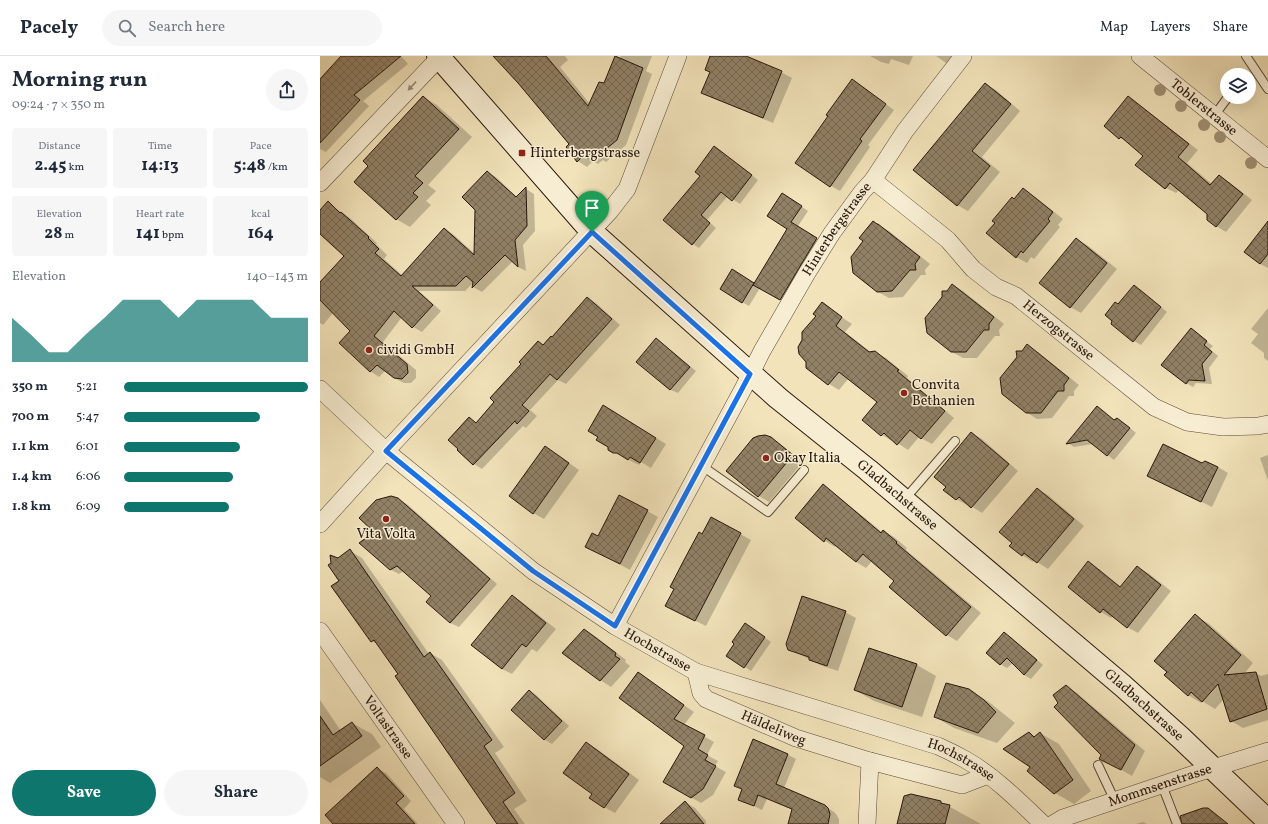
<!DOCTYPE html>
<html lang="en">
<head>
<meta charset="utf-8">
<style>
	body { margin:0; font-family:Vollkorn,serif; background:#f6f6f7; color:#1f2937; height:100vh; display:flex; flex-direction:column; font-size:15px; white-space:nowrap }
	* { box-sizing:border-box; margin:0 }
	p { font-size:13px; color:#747a83 }
	.icon { flex:none; width:22px; height:22px; fill:none; stroke:currentColor; stroke-width:2; stroke-linecap:round; stroke-linejoin:round }
	.map { position:relative; flex:1; overflow:hidden }
	.side { display:flex; flex-direction:column; background:#fff; width:320px }
	.side>* { flex:none }
	.controls { position:absolute; left:900px; top:12px; display:grid; gap:8px }
	.controls a { display:grid; place-items:center; width:36px; height:36px; border-radius:50%; background:#fff; box-shadow:0 4px 16px #0002; font-size:20px }
	.pin { position:absolute; display:grid; place-items:center; width:34px; height:34px; color:#fff; margin:-41px -17px; border-radius:50% 50% 50% 0; rotate:-45deg; box-shadow:0 0 4px #0007 }
	.pin .icon { rotate:45deg }
	.round { display:grid; place-items:center; flex:none; width:42px; height:42px; border-radius:21px; background:#f6f6f7 }
	.summary { display:flex; align-items:center; justify-content:space-between; height:68px; padding:0 12px }
	h1 { font-size:22px; font-weight:700; line-height:30px }
	.stats { display:grid; grid-template-columns:repeat(3,1fr); gap:6px; height:68px; padding:4px 12px }
	.stats div { display:grid; align-content:center; border-radius:4px; background:#f6f6f7; text-align:center }
	.stats b { font-size:17px; font-weight:700 }
	.stats small { font-size:11px; font-weight:400 }
	.stats p { font-size:11px }
	.chart { height:112px; padding:8px 12px }
	.chart p { display:flex; justify-content:space-between }
	.chart svg { width:100%; height:72px; margin-top:4px; fill:#0f766e; opacity:.7 }
	.cta { display:flex; gap:8px; margin-top:auto; padding:8px 12px }
	.cta a { flex:1; height:46px; border-radius:24px; background:#0f766e; color:#fff; font-size:16px; font-weight:700; line-height:46px; text-align:center }
	.cta a+a { background:#f6f6f7; color:#1f2937 }
	ul { padding:0 12px; list-style:none; font-size:13px }
	li { display:grid; grid-template-columns:64px 48px 1fr; align-items:center; height:30px }
	li i { height:10px; border-radius:5px; background:#0f766e }
	header { display:flex; align-items:center; gap:24px; box-sizing:border-box; height:56px; padding:0 20px; background:#fff; border-bottom:1px solid #e0e1e3 }
	header strong { font-size:19px }
	nav { display:flex; gap:22px; margin-inline-start:auto; font-size:14px }
	.search { width:280px; height:36px; background:#f6f6f7; display:flex; align-items:center; gap:10px; box-sizing:border-box; padding:0 14px; border-radius:22px; color:#747a83; font-size:15px }
	main { display:flex; flex:1; min-height:0 }
	.map>svg:first-child { display:block }
	.shadow { fill:#0003 }
	.building { fill:url(#building-cross-hatch); stroke:#28170c }
	.lines { fill:none; stroke-linecap:round; stroke-linejoin:round }
	.lane-casing { stroke:#5a4a38; stroke-width:10 }
	.street-casing { stroke:#5a4a38; stroke-width:18 }
	.secondary-casing { stroke:#28170c; stroke-width:24 }
	.lane { stroke:#f7edd2; stroke-width:8 }
	.street { stroke:#f7edd2; stroke-width:17 }
	.secondary { stroke:#f7edd2; stroke-width:22 }
	.tree { fill:#9e8f72 }
	.oneway { fill:#9a8d79 }
	.route-casing { stroke:#fff; stroke-width:8 }
	.route { stroke:#1a73e8; stroke-width:5 }
	.poi-dot { fill:#8f2418; stroke:#f7edd2; stroke-width:1.5 }
	.labels { text-anchor:middle; dominant-baseline:central; stroke-width:3; stroke-linejoin:round; paint-order:stroke }
	.street-label { font-size:14px; fill:#28170c; stroke:#f7edd2 }
	.poi-label { font-size:14px; fill:#28170c; stroke:#f7edd2; text-anchor:start }
</style>
</head>
<body>
<header>
<strong>Pacely</strong>
<div class="search"><svg class="icon" aria-label="search" viewBox="0 0 24 24"><circle cx="10" cy="10" r="6"/><path d="M15 15l6 6"/></svg>Search here</div>
<nav><a>Map</a><a>Layers</a><a>Share</a></nav>
</header>
<main>
<section class="side">
<div class="summary"><div><h1>Morning run</h1><p>09:24 · 7 × 350 m</p></div><a class="round"><svg class="icon" aria-label="share" viewBox="0 0 24 24"><path d="M12 15V3M7 8l5-5 5 5M5 13v7h14v-7"/></svg></a></div>
<div class="stats">
<div><p>Distance</p><b>2.45<small> km</small></b></div>
<div><p>Time</p><b>14:13</b></div>
<div><p>Pace</p><b>5:48<small> /km</small></b></div>
</div>
<div class="stats">
<div><p>Elevation</p><b>28<small> m</small></b></div>
<div><p>Heart rate</p><b>141<small> bpm</small></b></div>
<div><p>kcal</p><b>164</b></div>
</div>
<div class="chart"><p><span>Elevation</span>140–143 m</p>
<svg viewBox="0 0 160 44" preserveAspectRatio="none"><path d="M0 44V17L10 27L20 38L30 38L40 27L50 17L60 6L70 6L80 6L90 17L100 6L110 6L120 6L130 6L140 17L150 17L160 17V44z"/></svg>
</div>
<ul>
<li><b>350 m</b>5:21<i style="width:100%"></i></li>
<li><b>700 m</b>5:47<i style="width:74%"></i></li>
<li><b>1.1 km</b>6:01<i style="width:63%"></i></li>
<li><b>1.4 km</b>6:06<i style="width:59%"></i></li>
<li><b>1.8 km</b>6:09<i style="width:57%"></i></li>
</ul>
<div class="cta"><a>Save</a><a>Share</a></div>
</section>
<div class="map">
<svg width="948" height="768" viewBox="0 0 948 768">
	<defs>
		<pattern id="building-cross-hatch" width="8" height="8" patternUnits="userSpaceOnUse"><rect width="8" height="8" fill="#918166"/><path d="M0 0l8 8M0 8l8-8" fill="none" stroke="#766952"/></pattern>
	</defs>
	<rect width="100%" height="100%" fill="#f2e3ba"/>
	<filter id="stains"><feTurbulence type="fractalNoise" baseFrequency=".005" numOctaves="4"/><feColorMatrix values="0 0 0 0 .2 0 0 0 0 .09 0 0 0 0 .02 0 0 0 .5 -.17"/></filter>
	<radialGradient id="worn" r=".72"><stop offset=".6" stop-color="#630" stop-opacity="0"/><stop offset="1" stop-color="#630" stop-opacity=".3"/></radialGradient>
	<g class="shadow">
		<path d="M23,0H81L88,8L43,45L49,50L6,96L0,93V24Z"/>
		<path d="M176,0H245L248,4L240,11L270,48L285,28L301,0H332L326,15L332,18L306,89L286,106L283,104L278,108L273,105L267,111L258,105L247,91L251,88Z"/>
		<path d="M397,0H423L461,16L472,22L453,67L393,42L382,36Z"/>
		<path d="M550,0H593L589,9L571,3L569,8L561,6Z"/>
		<path d="M616,0H637L629,9Z"/>
		<path d="M665,28L676,34L700,55L662,101L680,116L648,155L637,149Z"/>
		<path d="M541,30L574,54L548,89L550,91L520,135L511,130Z"/>
		<path d="M103,41L117,49L152,81L108,129L116,135L106,145L111,149L90,171L76,163L50,110Z"/>
		<path d="M808,42L817,47L878,94L867,107L892,128L899,120L909,126L932,144L906,176L896,170L888,158L859,134L856,137L846,132L817,109L825,99L810,87L800,82Z"/>
		<path d="M395,91L438,124L420,148L408,140L387,164L396,172L379,192L373,188L382,120Z"/>
		<path d="M167,116L176,121L197,141L206,133L214,138L215,175L203,189L206,215L198,211L193,205L162,236L153,231L154,226L145,235H99L121,255L102,276L93,271L82,261L63,286L96,314V322L91,327H84L74,322L66,314L59,321L50,315L32,275L13,257L3,269L0,267V227L25,200L0,174V155L8,147L30,162L57,187L56,188L67,199L64,203L82,219L124,173L133,178L155,198Z"/>
		<path d="M703,134L714,140L743,163L738,169L740,171L714,203L711,201L707,207L696,201L695,144Z"/>
		<path d="M469,142L488,155L478,170L503,187L467,247L440,232L429,250L422,246L419,218L435,228L468,173Z"/>
		<path d="M948,167V212L940,208Z"/>
		<path d="M558,169L569,175L610,208L605,214L606,219H601L583,241L569,242L558,236Z"/>
		<path d="M756,183L767,189L797,213L761,257L750,251Z"/>
		<path d="M633,229L643,235L684,268L679,274L680,280H675L657,302H643L632,296L627,236Z"/>
		<path d="M814,230L821,234L847,256L821,289L814,285L798,249Z"/>
		<path d="M268,242L276,247L300,269L246,328L238,324L210,354L217,360L206,372L203,370L162,413L154,408L138,394L149,362L157,367L175,346L218,286L224,289Z"/>
		<path d="M502,248L532,268L525,276L551,296H555L566,302L588,320L587,322L634,362L612,388L599,381L588,394L573,384L572,385L562,379L543,364L558,346L529,322L519,334L509,328L487,312L497,260Z"/>
		<path d="M948,252V305L944,302V297L931,287L938,278L931,273Z"/>
		<path d="M871,274L893,290L890,293L898,300L889,312L892,328L876,327L873,331L866,327Z"/>
		<path d="M336,284L343,288L376,315L358,337L351,334L318,306Z"/>
		<path d="M707,290L718,296L759,329L754,335V340H749L732,362L717,363L706,356L702,296Z"/>
		<path d="M784,356L795,365L797,363L804,367L816,377L794,404L773,388L754,391L748,387Z"/>
		<path d="M294,357L346,388L331,412L321,406L319,409L293,396Z"/>
		<path d="M652,377L662,383L698,415L662,457L648,448L647,449L636,443Z"/>
		<path d="M450,382L461,389L483,406L449,446L439,440L407,415Z"/>
		<path d="M235,397L259,414L224,463L213,457Z"/>
		<path d="M948,399V425L940,402Z"/>
		<path d="M882,408L898,411L908,417L892,451L839,425Z"/>
		<path d="M503,430L513,436L562,476L564,475L574,481L587,492L586,494L661,557L637,585L627,579L571,531L575,525L552,505L546,512L536,506L516,488L515,491L505,485L477,461Z"/>
		<path d="M717,433L728,439L764,470L728,513L714,504L713,506L702,499L693,486Z"/>
		<path d="M300,440L338,461L310,514L277,496L278,481Z"/>
		<path d="M78,443L87,448L177,528L139,571L130,567L112,540L84,515L79,518L71,514L41,487L55,476Z"/>
		<path d="M392,462L431,484L386,570L357,556L383,479Z"/>
		<path d="M30,495L42,502L109,598L110,597L122,604L184,691L175,697L207,745L194,753L205,768H179L79,619L59,589L51,585L21,525L19,503Z"/>
		<path d="M768,507L779,513L801,531L817,511L828,517L851,535L818,577L807,571L793,559L791,562L781,556Z"/>
		<path d="M192,540L202,546L236,573L217,596L212,593L192,618L182,613Z"/>
		<path d="M525,556L536,562L518,615L500,609L469,593Z"/>
		<path d="M875,560L888,567L933,607L924,618L936,617L941,620L948,618V664L923,672L911,665L904,643L895,653L882,645L881,647L868,639L848,616Z"/>
		<path d="M432,573L451,586L431,615L425,611Z"/>
		<path d="M265,574L275,580L306,604L305,606L310,610L291,631L280,624Z"/>
		<path d="M684,577L691,581L723,609L711,623L704,619L693,607L687,612L680,608Z"/>
		<path d="M597,609L616,620L602,661L554,645L535,634Z"/>
		<path d="M328,624L374,656L364,669L394,686L387,699L398,705L395,710L406,716L393,739L381,747L344,726L366,689Z"/>
		<path d="M746,630L757,637L825,695L812,720L791,708L740,647Z"/>
		<path d="M649,634L669,646L695,667L677,687L634,672L615,661Z"/>
		<path d="M209,635L216,639L249,670L232,688L225,684L192,654Z"/>
		<path d="M0,644L21,675L32,667L52,678L61,691L10,727L0,721Z"/>
		<path d="M709,677L715,681L720,677L739,688L771,735L754,748L735,737L712,711Z"/>
		<path d="M267,687L277,693L319,724L295,757L284,751L273,738Z"/>
		<path d="M468,699L476,703L464,732L505,750L514,756L516,758L519,763V768H469L473,754L447,743L442,754L419,743L423,734L415,729Z"/>
		<path d="M57,713L66,717L91,745L84,753L98,768H16Z"/>
		<path d="M365,746L375,752L386,765V768H352Z"/>
		<path d="M621,746L661,768H578Z"/>
		<path d="M823,766L827,768H816Z"/>
	</g>
	<g class="building">
		<path d="M21,0H81L34,39L40,44L0,87V23Z"/>
		<path d="M173,0H226L268,50L279,26L284,27L295,0L323,12L297,84L276,101L274,98L268,103L265,98L257,106L246,91L249,88L198,27Z"/>
		<path d="M390,0H426L462,15L443,62L381,37L390,16L385,14Z"/>
		<path d="M532,23L566,48L540,83L542,85L510,131L475,107L508,60L506,59Z"/>
		<path d="M665,27L691,48L652,95L670,110L637,150L593,114Z"/>
		<path d="M103,40L139,73L95,120L103,127L93,137L98,141L76,164L34,126L48,110L43,105Z"/>
		<path d="M808,40L869,88L858,101L865,107L890,129L899,119L923,138L896,171L887,164V158L850,127L845,133L815,109L823,100L801,81L799,83L784,70Z"/>
		<path d="M394,90L432,119L412,145L401,136L381,159L390,167L372,189L343,164L380,120L375,116Z"/>
		<path d="M167,115L196,141L206,131L207,170L195,184L198,211L185,199L152,232L153,226L146,220L136,230H92L113,249L92,272L74,255L54,280L87,308L88,317L82,323L74,322L57,309L50,316L19,287L30,275L0,244V226L24,200L0,178V154L8,145L20,157L21,156L49,181L48,182L59,193L55,197L81,220L124,172L154,199L155,154L142,141Z"/>
		<path d="M703,132L733,156L728,163L730,165L703,197L701,195L696,202L666,177L675,167L672,165L692,141L694,143Z"/>
		<path d="M462,137L482,150L471,166L497,182L460,244L433,229L467,173L447,160Z"/>
		<path d="M553,165L557,168H558L600,201L595,208L596,214H590L572,235L557,236L533,217L531,201L543,185L539,182Z"/>
		<path d="M948,165V198L940,208L924,196Z"/>
		<path d="M756,182L787,207L750,252L719,227Z"/>
		<path d="M412,213L434,227L422,247L400,233Z"/>
		<path d="M632,228L674,261L669,268V274H664L646,296H631L607,277L605,262L622,241V235H627Z"/>
		<path d="M814,229L841,251L813,286L791,268L792,265L785,259L795,246L798,248Z"/>
		<path d="M267,241L292,263L237,324L230,318L202,349L209,355L197,368L195,365L153,409L137,394L138,393L128,384L149,361L156,367L174,346L170,342L201,308L199,306L218,285L223,289L231,280L232,281Z"/>
		<path d="M502,246L522,261L516,270L549,296L555,295L579,314L577,315L625,355L601,383L590,374L577,389L564,377L561,380L542,364L557,346L519,316L508,329L486,312V306L479,298L478,291L482,284V276L496,260L493,258Z"/>
		<path d="M871,272L887,285L884,289L892,296L882,308L885,325L869,324L866,328L841,309Z"/>
		<path d="M336,282L370,311L350,334L316,306Z"/>
		<path d="M707,288L749,322L744,329V335H738L721,357H706L682,338L680,322L697,301L696,295H702Z"/>
		<path d="M283,349L336,382L320,407L310,401L308,404L297,397H293L288,394V391L276,384L278,381L268,375Z"/>
		<path d="M777,350L794,364L797,362L810,372L787,400L767,384L746,388Z"/>
		<path d="M651,376L689,408L651,452L639,441L636,444L623,434L626,431L614,421Z"/>
		<path d="M445,379L451,381L473,399L438,441L406,415L433,382L438,380Z"/>
		<path d="M843,388L882,407L885,405L898,411L881,446L827,420Z"/>
		<path d="M225,390L249,407L213,458L189,440Z"/>
		<path d="M503,428L561,477L563,474L577,486L576,487L651,551L626,580L569,531L574,525L543,498L536,506L506,482L504,486L475,462Z"/>
		<path d="M717,432L754,463L717,507L704,497L702,500L689,490L692,487L679,476Z"/>
		<path d="M299,439L328,454L300,508L265,491L272,477L278,480Z"/>
		<path d="M71,440L78,442L170,523L130,567L106,546L111,540L77,510L70,514L39,487L54,476L39,462L56,444Z"/>
		<path d="M391,461L421,477L375,565L345,550L354,533L350,531L364,504L379,476L382,478Z"/>
		<path d="M30,493L104,601L110,596L172,684L164,690L195,737L183,746L198,768H177L75,620L78,618L54,584L51,586L11,530L19,525L8,509L11,507L10,499L18,502Z"/>
		<path d="M768,505L800,531L817,510L841,529L807,572L783,553L780,557L748,531Z"/>
		<path d="M192,539L226,567L206,591L202,588L182,613L151,589Z"/>
		<path d="M482,540L526,555L507,610L489,604V601L468,594L466,588Z"/>
		<path d="M875,558L921,599L904,619L936,616L947,653L910,666L898,628L882,646L871,636L868,640L844,619L847,616L834,605Z"/>
		<path d="M425,567L445,581L424,612L406,600L414,588L412,586Z"/>
		<path d="M264,573L296,597L295,600L300,603L280,625L242,597Z"/>
		<path d="M684,576L717,604L704,619L687,602L680,609L666,597Z"/>
		<path d="M549,592L597,608L582,651L534,634Z"/>
		<path d="M318,616L364,649L354,663L385,679L378,693L388,699L385,704L396,710L383,733L371,742L343,726L364,690L299,642Z"/>
		<path d="M626,627L649,633L664,644L676,656L658,677L614,661Z"/>
		<path d="M746,629L815,689L801,714L779,703L781,699L734,651L738,647L733,639Z"/>
		<path d="M209,634L242,665L224,684L191,654Z"/>
		<path d="M0,660L13,679L32,666L42,680L0,710Z"/>
		<path d="M709,676L714,681L720,676L753,724L734,738L707,715L710,711L683,693Z"/>
		<path d="M433,683L468,698L456,728L505,749L508,752L510,758L508,768H468L472,753L438,739L434,750L418,744L422,733L414,730Z"/>
		<path d="M266,686L309,718L284,752L269,742L272,738L243,717Z"/>
		<path d="M57,711L84,740L76,747L95,768H13L5,759Z"/>
		<path d="M591,738L621,745V747L630,749L625,768H577L584,740Z"/>
		<path d="M365,745L384,768H340Z"/>
		<path d="M883,752H888L908,768H862L860,760Z"/>
	</g>
	<g class="lines">
		<defs>
			<g id="lane">
				<path d="M926,0L948,33"/>
				<path d="M894,60L908,41"/>
				<path d="M382,410L448,456L484,414"/>
				<path d="M584,444L635,385"/>
				<path d="M778,709L795,745"/>
				<path d="M842,729L857,768"/>
			</g>
			<g id="street">
				<path id="s1" d="M820,0L948,103"/>
				<path id="s2" d="M553,124L628,184L653,213L676,231L696,240L834,351L867,366L903,371L938,370L948,368"/>
				<path d="M0,127L119,2"/>
				<path id="s3" d="M0,333L66,395L213,515L295,570L376,616L618,690C627,694 637,699 646,704C674,720 700,746 723,768"/>
				<path d="M0,468L66,395L290,155L307,133L358,0"/>
				<path id="s4" d="M295,570L423,333L442,295L487,217L512,177L542,136L553,124L585,75L643,0"/>
				<path id="s5" d="M0,575L136,768"/>
				<path id="s6" d="M376,616L381,637L386,643L476,682L550,705L642,729L668,719"/>
				<path d="M547,768L550,705"/>
				<path id="s7" d="M733,768L743,762L874,718L948,695"/>
			</g>
			<g id="secondary">
				<path id="s8" d="M118,0L272,176L458,342L548,414L803,630L861,682L948,765"/>
			</g>
		</defs>
		<use href="#lane" class="lane-casing"/>
		<use href="#street" class="street-casing"/>
		<use href="#secondary" class="secondary-casing"/>
		<use href="#lane" class="lane"/>
		<use href="#street" class="street"/>
		<use href="#secondary" class="secondary"/>
	</g>
	<g class="tree">
		<circle cx="840" cy="34" r="6"/>
		<circle cx="861" cy="50" r="6"/>
		<circle cx="884" cy="69" r="6"/>
		<circle cx="900" cy="81" r="6"/>
		<circle cx="931" cy="107" r="6"/>
	</g>
	<defs><path id="oneway-solid" d="M-6-.8H1V-3.2L6.5 0L1 3.2V.8H-6Z"/></defs>
	<use class="oneway" href="#oneway-solid" transform="translate(92 30) rotate(133)"/>
	<g class="lines">
		<defs>
			<path id="route" d="M272,176L430,318L295,570L213,515L66,395Z"/>
		</defs>
		<use href="#route" class="route-casing"/>
		<use href="#route" class="route"/>
	</g>
	<g class="poi-dot">
		<rect x="198" y="93" width="8" height="8" rx="2"/>
		<circle cx="49" cy="294" r="4"/>
		<circle cx="584" cy="337" r="4"/>
		<circle cx="446" cy="402" r="4"/>
		<circle cx="66" cy="463" r="4"/>
	</g>
	<g class="labels">
		<g class="street-label">
			<text stroke="none"><textPath href="#s1" startOffset="82">Toblerstrasse</textPath></text>
			<text stroke="none"><textPath href="#s4" startOffset="455">Hinterbergstrasse</textPath></text>
			<text stroke="none"><textPath href="#s2" startOffset="240">Herzogstrasse</textPath></text>
			<text stroke="none"><textPath href="#s8" startOffset="637">Gladbachstrasse</textPath></text>
			<text stroke="none"><textPath href="#s3" startOffset="428">Hochstrasse</textPath></text>
			<text stroke="none"><textPath href="#s8" startOffset="961">Gladbachstrasse</textPath></text>
			<text stroke="none"><textPath href="#s5" startOffset="118">Voltastrasse</textPath></text>
			<text stroke="none"><textPath href="#s6" startOffset="103">Häldeliweg</textPath></text>
			<text stroke="none"><textPath href="#s3" startOffset="752">Hochstrasse</textPath></text>
			<text stroke="none"><textPath href="#s7" startOffset="114">Mommsenstrasse</textPath></text>
		</g>
		<g class="poi-label">
			<text x="210" y="97">Hinterbergstrasse</text>
			<text x="57" y="294">cividi GmbH</text>
			<text x="592" y="329">Convita<tspan x="592" dy="16">Bethanien</tspan></text>
			<text x="454" y="402">Okay Italia</text>
			<text x="66" y="478" text-anchor="middle">Vita Volta</text>
		</g>
	</g>
	<rect width="100%" height="100%" filter="url(#stains)"/>
	<rect width="100%" height="100%" fill="url(#worn)"/>
</svg>
<div class="controls">
<a><svg class="icon" aria-label="layers" viewBox="0 0 24 24"><path d="M12 4l9 5-9 5-9-5zM3 14l9 5 9-5"/></svg></a>
</div>
<div class="pin" style="left:272px;top:176px;background:#1e9e55"><svg class="icon" aria-label="arrive" viewBox="0 0 24 24"><path d="M6 21V4h12l-3 4 3 4H6"/></svg></div>
</div>
</main>
</body>
</html>
